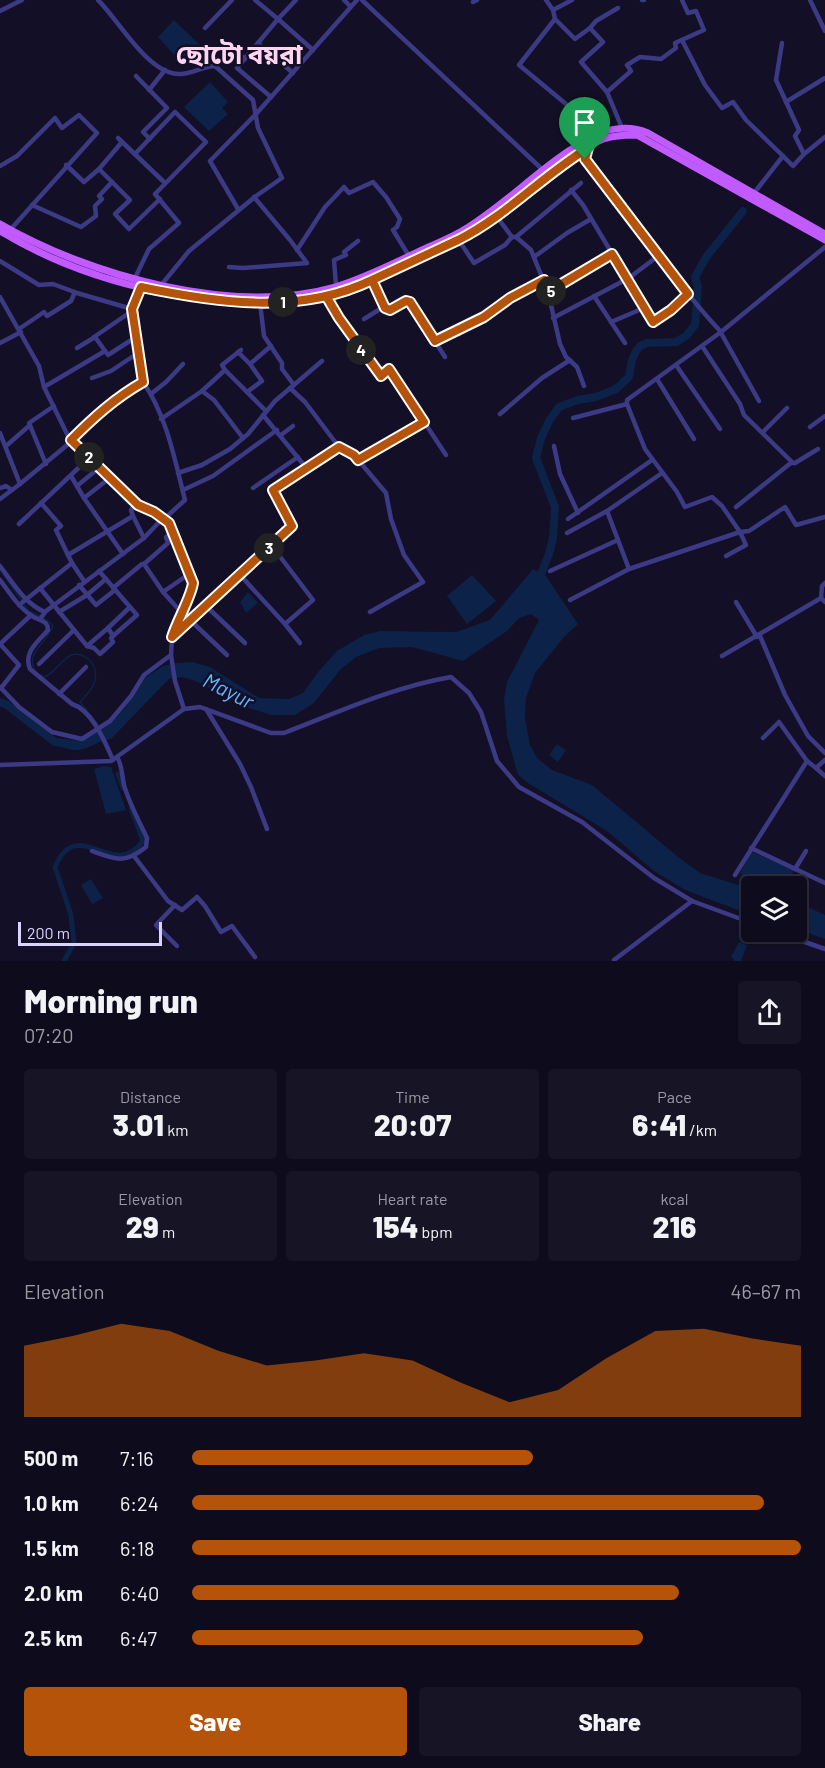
<!DOCTYPE html>
<html lang="en">
<head>
<meta charset="utf-8">
<style>
	body { margin:0; font-family:Barlow,"Noto Sans Bengali",sans-serif; background:#171425; color:#f1f3f6; height:100vh; display:flex; flex-direction:column; font-size:22px; white-space:nowrap }
	* { box-sizing:border-box; margin:0 }
	p { font-size:20px; color:#9b9ba3 }
	.icon { flex:none; width:33px; height:33px; fill:none; stroke:currentColor; stroke-width:2; stroke-linecap:round; stroke-linejoin:round }
	.map { position:relative; height:961px; overflow:hidden }
	.sheet { display:flex; flex-direction:column; background:#0e0b1c; flex:1 }
	.sheet>* { flex:none }
	.buttons { position:absolute; left:741px; top:876px; display:grid; gap:12px }
	.buttons a { display:grid; place-items:center; width:66px; height:66px; border-radius:6px; background:#0e0b1c; box-shadow:0 2px 4px #0004,0 0 0 2px #2e2b3b; font-size:30px }
	.scale { position:absolute; left:18px; bottom:15px; width:144px; box-sizing:border-box; padding-left:6px; border:3px solid #d9d4ff; border-top:0; font-size:16px; line-height:21px; white-space:nowrap; color:#d9d4ff; -webkit-text-stroke:4px #130f26; paint-order:stroke }
	.pin { position:absolute; display:grid; place-items:center; width:51px; height:51px; color:#fff; margin:-62px -26px; border-radius:50% 50% 50% 0; rotate:-45deg; box-shadow:0 0 6px #0007 }
	.pin .icon { rotate:45deg }
	.km { position:absolute; width:30px; height:30px; margin:-15px; border-radius:50%; background:#222; color:#fff; font-size:16px; line-height:30px; text-align:center }
	.round { display:grid; place-items:center; flex:none; width:63px; height:63px; border-radius:6px; background:#171425 }
	.overview { display:flex; align-items:center; justify-content:space-between; height:102px; padding:0 24px }
	h1 { font-size:33px; font-weight:800; line-height:45px }
	.stats { display:grid; grid-template-columns:repeat(3,1fr); gap:9px; height:102px; padding:6px 24px }
	.stats div { display:grid; align-content:center; border-radius:6px; background:#171425; text-align:center }
	.stats b { font-size:30px; font-weight:800 }
	.stats small { font-size:16px; font-weight:400 }
	.stats p { font-size:16px }
	.chart { height:168px; padding:12px 24px }
	.chart p { display:flex; justify-content:space-between }
	.chart svg { width:100%; height:108px; margin-top:6px; fill:#b45309; opacity:.7 }
	.primary-button { display:flex; gap:12px; margin-top:auto; padding:12px 24px }
	.primary-button a { flex:1; height:69px; border-radius:6px; background:#b45309; color:#fff; font-size:24px; font-weight:800; line-height:69px; text-align:center }
	.primary-button a+a { background:#171425; color:#f1f3f6 }
	ul { padding:0 24px; list-style:none; font-size:20px }
	li { display:grid; grid-template-columns:96px 72px 1fr; align-items:center; height:45px }
	li i { height:15px; border-radius:8px; background:#b45309 }
	.map>svg:first-child { display:block }
	.water { fill:#0c2248 }
	.lines { fill:none; stroke-linecap:round; stroke-linejoin:round }
	.stream { stroke:#0c2248; stroke-width:1.5 }
	.canal { stroke:#0c2248; stroke-width:5 }
	.river { stroke:#0c2248; stroke-width:8 }
	.street { stroke:#3d3a85; stroke-width:4.5 }
	.primary { stroke:#c25bff; stroke-width:7 }
	.route-casing { stroke:#fff; stroke-width:12 }
	.route { stroke:#b45309; stroke-width:8 }
	.labels { text-anchor:middle; dominant-baseline:central; stroke-width:5; stroke-linejoin:round; paint-order:stroke }
	.water-label { font-size:21px; font-style:italic; fill:#62b6ff; stroke:#130f26 }
	.district-label { font-size:26px; font-weight:bold; fill:#ffd6f0; stroke:#130f26 }
</style>
</head>
<body>
<div class="map">
<svg width="825" height="961" viewBox="0 0 825 961">
	<rect width="100%" height="100%" fill="#130f26"/>
	<g class="water">
		<path d="M174,20L203,48L178,59L158,37Z"/>
		<path d="M210,82L228,102L222,108L228,114L209,131L184,107Z"/>
		<path d="M533,569L546,576L578,624L564,637L535,673L526,698L525,718L530,745L537,758L552,770L592,785L677,856L700,873L751,889V915L685,890L654,871L607,831L528,783L518,775L507,736L504,699L507,682L539,620L531,614L519,618L507,631L463,661L412,647L379,648L356,657L340,670L314,703L295,715H271L243,706L198,682L183,677L169,679L111,739C99,740 91,748 79,750C73,751 66,748 60,747L64,739L82,741L111,723L125,708L146,677L163,666L177,663L192,662L210,667L259,698L289,699L303,693L319,671L337,651L364,635L380,631L456,632L490,620Z"/>
		<path d="M472,575L496,601L467,624L447,596Z"/>
		<path d="M248,592L258,603L246,613L240,602Z"/>
		<path d="M557,744L566,750L558,762L549,755Z"/>
		<path d="M104,766L111,767L126,810L106,814L94,769Z"/>
		<path d="M752,852L794,870L786,886C771,886 749,886 740,873Z"/>
		<path d="M91,879L103,898L92,904L81,885Z"/>
		<path d="M797,902L825,915V939L797,929Z"/>
		<path d="M739,942L747,945L741,961H735L731,957Z"/>
	</g>
	<g class="lines">
		<g class="stream">
			<path d="M0,570L29,611L40,616"/>
			<path d="M35,671C24,653 49,641 53,625L44,618"/>
			<path d="M41,675L44,677C59,673 66,644 87,658C91,661 94,665 95,670C98,684 89,692 80,702L97,723"/>
		</g>
		<g class="canal">
			<path d="M118,774L123,788"/>
			<path d="M64,961L74,943L71,915L55,867C78,813 113,883 143,841L131,808"/>
		</g>
		<g class="river">
			<path d="M537,584L549,554L553,538L555,507L536,458L541,438L549,421L559,407L578,400L596,397L616,389L629,377L632,360L636,351L640,346L647,343L676,342L686,336L695,325L698,287L695,277L707,256L743,211"/>
			<path d="M0,702L7,705L55,742L71,744"/>
		</g>
		<g class="street">
			<path d="M98,0C118,19 148,74 179,74C190,75 203,66 215,66L253,100L258,128L282,178L256,196L189,251L162,284"/>
			<path d="M255,0L278,19L296,0"/>
			<path d="M344,0L350,6"/>
			<path d="M362,0L544,171"/>
			<path d="M546,0L553,10L555,19L575,39L590,28L603,42L581,62L607,92L622,128"/>
			<path d="M642,0H644"/>
			<path d="M810,0L825,31"/>
			<path d="M473,2L477,0"/>
			<path d="M553,10L572,0"/>
			<path d="M0,11L22,0"/>
			<path d="M555,19L519,65L601,133"/>
			<path d="M205,28L232,0"/>
			<path d="M590,28L596,21L618,8"/>
			<path d="M682,40L705,85L722,108L733,102L746,120L783,156"/>
			<path d="M225,42L245,59"/>
			<path d="M258,43L293,73"/>
			<path d="M136,76L167,108L143,132L150,139"/>
			<path d="M149,90L165,70"/>
			<path d="M607,92L631,71L627,65L640,57L661,59L676,48L675,43L704,30L696,11L688,13L682,0"/>
			<path d="M271,97L237,68L278,19L313,50"/>
			<path d="M786,102L825,78"/>
			<path d="M118,138L165,183"/>
			<path d="M588,148L585,159C631,217 671,278 721,332L825,247"/>
			<path d="M135,154L175,112L206,142L155,194L179,223L149,249L135,278"/>
			<path d="M804,154L825,137"/>
			<path d="M66,165L84,182L99,169L130,200L115,214L129,229L160,199"/>
			<path d="M0,166L17,156L55,118L62,128L79,115L97,133L10,230"/>
			<path d="M99,169L122,142"/>
			<path d="M571,190L583,205L653,322L671,310L688,294"/>
			<path d="M754,193L783,156L793,166L804,154L795,136L799,130L776,80L782,43"/>
			<path d="M32,205L81,227L96,216L95,206L102,199L99,196L112,182"/>
			<path d="M238,209L210,161L256,114L357,0"/>
			<path d="M497,217L512,237H516L531,250L548,292L560,344L566,357L577,367L584,386"/>
			<path d="M516,237L581,183"/>
			<path d="M458,239L474,263L505,245L512,237"/>
			<path d="M297,250L325,207L344,187L349,193L373,182L386,197L400,219L397,227L393,230L409,256"/>
			<path d="M534,257L567,233L591,219"/>
			<path d="M0,261L39,285L53,284L77,293L132,309"/>
			<path d="M229,267L243,268L307,263L290,240L254,197"/>
			<path d="M372,280L385,308L390,310L406,301L410,302L445,357"/>
			<path d="M336,286L334,260L346,255L344,252L358,241"/>
			<path d="M548,292L613,254"/>
			<path d="M326,296L339,318L381,376L389,369L446,455"/>
			<path d="M594,296L625,343"/>
			<path d="M0,297L39,366L44,387L69,438L80,450L97,464L138,505L154,512L169,523L193,583L192,589L172,637L171,655"/>
			<path d="M260,303L264,336L282,363V369L294,385"/>
			<path d="M553,318L629,278L658,256"/>
			<path d="M364,319L385,306"/>
			<path d="M611,322L644,308"/>
			<path d="M19,329L44,312L47,316L71,301L75,292"/>
			<path d="M721,332L627,400V404L645,449L677,492L685,507L712,497L722,506L740,532L749,531L785,507L796,525L825,517"/>
			<path d="M721,333L759,401"/>
			<path d="M94,337L132,311"/>
			<path d="M435,341L484,317L510,298L544,281"/>
			<path d="M0,343L21,332"/>
			<path d="M702,346L740,404L744,415L792,462L736,507"/>
			<path d="M77,348L95,337L108,355L136,337"/>
			<path d="M238,352L250,364L271,346"/>
			<path d="M676,365L720,429"/>
			<path d="M225,370L222,365L241,350"/>
			<path d="M92,378L111,371L135,355L136,359L139,358"/>
			<path d="M657,379L694,439"/>
			<path d="M143,382C167,416 175,461 185,500L164,519"/>
			<path d="M44,387L105,351"/>
			<path d="M202,391L214,400L243,438"/>
			<path d="M247,392L262,381L250,364"/>
			<path d="M151,394L166,382L183,364"/>
			<path d="M500,414L542,378L570,360"/>
			<path d="M263,415L308,470"/>
			<path d="M573,418L627,404"/>
			<path d="M161,419L202,391L225,370L266,411"/>
			<path d="M810,427L825,416"/>
			<path d="M763,432L787,408"/>
			<path d="M0,433L20,484L0,499"/>
			<path d="M281,435L293,426"/>
			<path d="M71,440C94,417 115,398 143,382L132,309L141,287"/>
			<path d="M6,446L30,425"/>
			<path d="M554,446L560,474L578,513"/>
			<path d="M339,447L354,455L386,493L391,519L404,555L423,582L370,612"/>
			<path d="M358,460L424,422"/>
			<path d="M791,463H795L818,449"/>
			<path d="M46,464L29,423L54,406"/>
			<path d="M178,473L202,465L230,449L248,434L275,401L322,361"/>
			<path d="M71,476L84,498"/>
			<path d="M111,477L84,498L123,554"/>
			<path d="M20,484L72,441"/>
			<path d="M77,486L100,467"/>
			<path d="M0,488L6,486L12,490"/>
			<path d="M253,488L298,457"/>
			<path d="M183,490L213,476L277,430"/>
			<path d="M41,503L61,526L56,530L68,555"/>
			<path d="M133,516L144,538"/>
			<path d="M568,519L652,460"/>
			<path d="M19,524L89,458"/>
			<path d="M567,533L607,511"/>
			<path d="M272,546L292,526L273,490L308,470L339,447L305,402L290,388"/>
			<path d="M72,563L68,555L133,516L131,510L137,503"/>
			<path d="M0,566C13,583 25,604 45,612"/>
			<path d="M629,569L740,532L746,545L726,556"/>
			<path d="M550,571L618,540"/>
			<path d="M0,580C9,592 19,608 32,616C40,621 48,620 48,630C38,642 23,652 30,669L72,704C92,710 105,742 113,760"/>
			<path d="M825,583L822,586L821,598L825,602"/>
			<path d="M79,585L96,605L115,590"/>
			<path d="M40,588L87,646L94,648L100,654L113,642L111,638L113,636L108,628L130,607L99,571"/>
			<path d="M113,588L142,564H144"/>
			<path d="M163,592L144,564L168,543L166,537L173,532"/>
			<path d="M570,600L629,569L607,511L662,473"/>
			<path d="M736,602L757,637"/>
			<path d="M19,605L72,563L84,581"/>
			<path d="M206,606L245,643"/>
			<path d="M59,612L87,595L106,579"/>
			<path d="M181,612L163,592L189,574"/>
			<path d="M40,619L46,611L144,538L163,518"/>
			<path d="M190,620L227,655"/>
			<path d="M285,624L300,643"/>
			<path d="M113,636L137,615L130,607"/>
			<path d="M173,636L272,546L313,600L285,624L240,575"/>
			<path d="M760,636L785,695L808,736L825,753"/>
			<path d="M0,644L19,665L1,688"/>
			<path d="M0,644L31,615"/>
			<path d="M87,646L108,628"/>
			<path d="M722,656L821,598"/>
			<path d="M39,664L74,630"/>
			<path d="M0,687L19,707L52,732L82,739L110,721L131,696L144,675L171,655L175,681L184,709"/>
			<path d="M59,694L86,667"/>
			<path d="M206,709L240,764L251,787L267,829"/>
			<path d="M763,738L779,722L807,761L816,768L825,760"/>
			<path d="M0,765L111,761L184,709L200,707L271,733H284C339,712 393,687 451,677L469,693L481,712L497,761L519,787L582,822L654,878L692,901L752,923"/>
			<path d="M816,768L825,776"/>
			<path d="M751,848L825,883"/>
			<path d="M92,851C116,860 125,864 146,847L147,838C139,821 129,803 124,785C122,776 122,764 117,757"/>
			<path d="M134,856L168,901L182,910L197,897L205,906L221,932L232,926L255,957"/>
			<path d="M795,869L806,851"/>
			<path d="M735,875L807,761"/>
			<path d="M175,905L156,925L177,946"/>
			<path d="M776,932L825,949"/>
			<path d="M614,960L692,901"/>
		</g>
		<g class="primary">
			<path d="M0,224C90,276 233,316 335,287C365,278 394,263 422,250C437,243 454,237 467,228C512,200 548,159 596,135C612,127 632,126 648,133L825,234"/>
			<path d="M0,231C91,286 222,316 327,295C358,289 387,273 415,260C442,247 471,235 496,218C530,195 563,155 601,140C612,135 626,135 637,135L825,240"/>
		</g>
	</g>
	<g class="lines">
		<defs>
			<path id="route" d="M585,159L588,148C542,176 506,216 458,240L372,280C300,315 217,303 141,287L132,309L143,382C115,398 94,417 71,440L138,505L154,512L169,523L193,583C191,597 177,621 172,637L292,526L273,490L339,447L354,455L358,460L424,422L389,369L381,376L339,318L326,296C342,292 357,287 372,280L385,308L390,310L406,301L410,302L435,341L484,317L510,298L544,280L548,292L612,254L653,322L671,310L688,294L585,159"/>
		</defs>
		<use href="#route" class="route-casing"/>
		<use href="#route" class="route"/>
	</g>
	<g class="labels">
		<g class="water-label">
			<text transform="translate(229 690) rotate(27)">Mayur</text>
		</g>
		<g class="district-label">
			<text x="239" y="53">ছোটো বয়রা</text>
		</g>
	</g>
</svg>
<div class="buttons">
<a><svg class="icon" aria-label="layers" viewBox="0 0 24 24"><path d="M12 4l9 5-9 5-9-5zM3 14l9 5 9-5"/></svg></a>
</div>
<div class="scale">200 m</div>
<div class="pin" style="left:585px;top:159px;background:#1e9e55"><svg class="icon" aria-label="arrive" viewBox="0 0 24 24"><path d="M6 21V4h12l-3 4 3 4H6"/></svg></div>
<b class="km" style="left:283px;top:302px">1</b>
<b class="km" style="left:89px;top:457px">2</b>
<b class="km" style="left:269px;top:548px">3</b>
<b class="km" style="left:361px;top:350px">4</b>
<b class="km" style="left:551px;top:291px">5</b>
</div>
<section class="sheet">
<div class="overview"><div><h1>Morning run</h1><p>07:20</p></div><a class="round"><svg class="icon" aria-label="share" viewBox="0 0 24 24"><path d="M12 15V3M7 8l5-5 5 5M5 13v7h14v-7"/></svg></a></div>
<div class="stats">
<div><p>Distance</p><b>3.01<small> km</small></b></div>
<div><p>Time</p><b>20:07</b></div>
<div><p>Pace</p><b>6:41<small> /km</small></b></div>
</div>
<div class="stats">
<div><p>Elevation</p><b>29<small> m</small></b></div>
<div><p>Heart rate</p><b>154<small> bpm</small></b></div>
<div><p>kcal</p><b>216</b></div>
</div>
<div class="chart"><p><span>Elevation</span>46–67 m</p>
<svg viewBox="0 0 160 44" preserveAspectRatio="none"><path d="M0 44V15L10 11L20 6L30 9L40 17L50 23L60 21L70 18L80 21L90 30L100 38L110 33L120 20L130 9L140 8L150 12L160 15V44z"/></svg>
</div>
<ul>
<li><b>500 m</b>7:16<i style="width:56%"></i></li>
<li><b>1.0 km</b>6:24<i style="width:94%"></i></li>
<li><b>1.5 km</b>6:18<i style="width:100%"></i></li>
<li><b>2.0 km</b>6:40<i style="width:80%"></i></li>
<li><b>2.5 km</b>6:47<i style="width:74%"></i></li>
</ul>
<div class="primary-button"><a>Save</a><a>Share</a></div>
</section>
</body>
</html>
